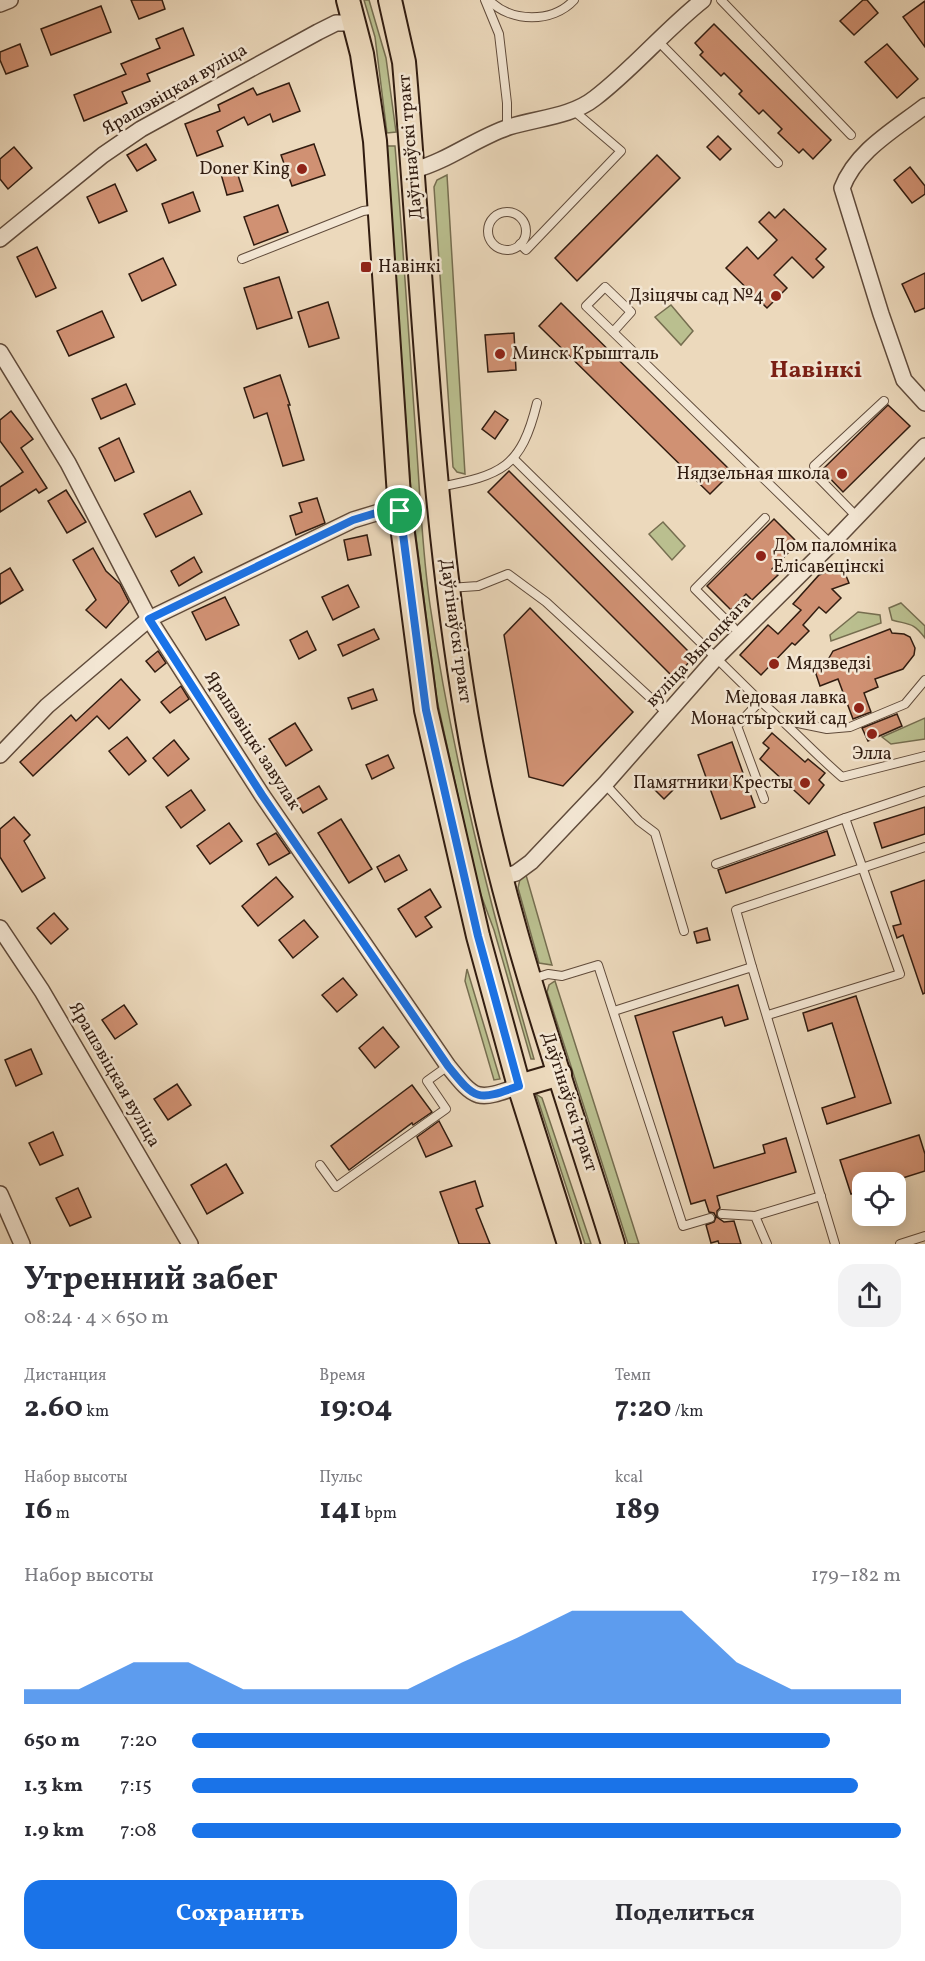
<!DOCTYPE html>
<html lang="ru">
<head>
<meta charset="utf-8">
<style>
	body { margin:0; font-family:Vollkorn,serif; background:#f2f2f3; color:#2b2b33; height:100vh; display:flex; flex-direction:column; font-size:22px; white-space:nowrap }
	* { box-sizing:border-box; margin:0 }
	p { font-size:20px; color:#7c7c81 }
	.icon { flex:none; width:33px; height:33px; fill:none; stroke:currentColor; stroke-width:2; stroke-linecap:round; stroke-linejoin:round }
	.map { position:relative; height:1244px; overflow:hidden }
	.details { display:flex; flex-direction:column; background:#fff; flex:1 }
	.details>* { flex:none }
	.fabs { position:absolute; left:852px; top:1172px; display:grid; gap:12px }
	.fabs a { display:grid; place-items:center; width:54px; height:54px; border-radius:12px; background:#fff; box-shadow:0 3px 15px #0003; font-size:30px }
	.pin { position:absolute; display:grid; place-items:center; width:51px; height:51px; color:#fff; margin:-26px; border:3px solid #fff; border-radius:50%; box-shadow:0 2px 6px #0007 }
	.round { display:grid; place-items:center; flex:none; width:63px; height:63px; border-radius:18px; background:#f2f2f3 }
	.summary { display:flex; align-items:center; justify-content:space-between; height:102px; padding:0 24px }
	h1 { font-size:33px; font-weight:700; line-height:45px }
	.metrics { display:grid; grid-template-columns:repeat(3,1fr); gap:9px; height:102px; padding:6px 24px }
	.metrics div { display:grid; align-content:center }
	.metrics b { font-size:30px; font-weight:700 }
	.metrics small { font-size:16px; font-weight:400 }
	.metrics p { font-size:16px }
	.chart { height:168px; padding:12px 24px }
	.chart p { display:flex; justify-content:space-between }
	.chart svg { width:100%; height:108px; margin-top:6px; fill:#1a73e8; opacity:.7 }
	.cta { display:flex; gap:12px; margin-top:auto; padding:12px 24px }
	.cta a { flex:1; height:69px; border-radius:18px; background:#1a73e8; color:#fff; font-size:24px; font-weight:700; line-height:69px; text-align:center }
	.cta a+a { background:#f2f2f3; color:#2b2b33 }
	ul { padding:0 24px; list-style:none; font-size:20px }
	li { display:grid; grid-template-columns:96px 72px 1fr; align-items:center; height:45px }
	li i { height:15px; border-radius:8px; background:#1a73e8 }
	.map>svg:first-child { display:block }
	.green { fill:#babf8f; stroke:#766e50; stroke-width:1.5 }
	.building { fill:#d09173; stroke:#311c10; stroke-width:1.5 }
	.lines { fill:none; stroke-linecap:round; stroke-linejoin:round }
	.lane-casing { stroke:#604b3b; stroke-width:10 }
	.street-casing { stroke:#604b3b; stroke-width:18 }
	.primary-casing { stroke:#311c10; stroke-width:26 }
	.lane { stroke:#f3e6d3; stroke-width:8 }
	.street { stroke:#f3e6d3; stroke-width:15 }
	.primary { stroke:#ecd9bc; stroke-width:22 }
	.route-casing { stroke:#fff; stroke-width:12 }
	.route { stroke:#1a73e8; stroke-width:8 }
	.poi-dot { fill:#8f2418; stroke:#f3e6d3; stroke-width:2 }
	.labels { text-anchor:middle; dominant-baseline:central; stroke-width:5; stroke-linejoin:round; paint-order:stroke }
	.street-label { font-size:18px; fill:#311c10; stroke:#f3e6d3 }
	.poi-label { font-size:18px; fill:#311c10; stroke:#f3e6d3; text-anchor:end }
	.district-label { font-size:24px; font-weight:bold; fill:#7a1f14; stroke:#f3e6d3 }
</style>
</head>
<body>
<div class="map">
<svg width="925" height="1244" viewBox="0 0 925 1244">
	<rect width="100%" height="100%" fill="#ecd9bc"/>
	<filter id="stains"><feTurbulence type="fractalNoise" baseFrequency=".00333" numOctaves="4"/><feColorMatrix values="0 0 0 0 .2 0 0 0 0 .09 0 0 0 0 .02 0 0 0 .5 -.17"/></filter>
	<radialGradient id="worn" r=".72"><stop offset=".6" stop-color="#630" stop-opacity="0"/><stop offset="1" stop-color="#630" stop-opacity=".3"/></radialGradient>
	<g class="green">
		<path d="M364,0H369L386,58L396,132L387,133L375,37Z"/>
		<path d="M386,146H395C403,243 409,341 416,438C420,494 422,550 430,605C453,761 491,909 534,1059H531L494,930L478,887L437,700L412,506Z"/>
		<path d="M447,175L465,474L457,472L453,467L434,187L437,180Z"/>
		<path d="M671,305L693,331L681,345L655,317Z"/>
		<path d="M663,522L685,546L672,560L649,534Z"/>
		<path d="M901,603L925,626V638C913,622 910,625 892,620L889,608Z"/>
		<path d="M858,612L880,615L881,623L831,641L830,635Z"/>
		<path d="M925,718V739L891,744L882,737Z"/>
		<path d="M526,875L552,965L539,963L518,888L520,879Z"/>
		<path d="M467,969L500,1079L494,1080L465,981Z"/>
		<path d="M555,981L639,1244H628L551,1004L547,992L549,985Z"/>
		<path d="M536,1094L542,1098L591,1244H585Z"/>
	</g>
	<g class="building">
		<path d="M131,0H162L165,9L139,19Z"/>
		<path d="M863,0H867L878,13L854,35L840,21Z"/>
		<path d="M925,1V47L903,17Z"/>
		<path d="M101,6L111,32L51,55L41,29Z"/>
		<path d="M714,24L831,140L813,159L803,149L799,153L778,133L782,129L763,110L759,114L739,94L742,91L724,73L721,76L700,55L703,52L695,43Z"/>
		<path d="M183,28L194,55L147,74L150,81L122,92L127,103L84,121L74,95L126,74L121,64L160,48L156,39Z"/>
		<path d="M20,44L28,66L6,74L0,60V52Z"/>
		<path d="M887,44L918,79L897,98L865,62Z"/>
		<path d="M289,83L300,111L273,122L270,114L248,125L244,117L217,131L223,146L197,156L185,124L220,111L218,105L253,88L257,95Z"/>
		<path d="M718,136L731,149L720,160L707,147Z"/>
		<path d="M146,144L156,160L137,171L127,155Z"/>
		<path d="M314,144L325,175L292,186L281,155Z"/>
		<path d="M14,147L32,168L8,189L0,179V159Z"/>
		<path d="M657,155L680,178L577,281L555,258Z"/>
		<path d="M910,167L925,186V194L912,203L894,180Z"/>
		<path d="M236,169L243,191L227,195L221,174Z"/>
		<path d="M115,184L127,211L99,223L87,197Z"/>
		<path d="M193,192L200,211L169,223L162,204Z"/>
		<path d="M278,205L288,232L254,245L244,217Z"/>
		<path d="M784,209L826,249L816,259L824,267L813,278L792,257L774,275L787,288L767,308L726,268L747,247L758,259L777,240L759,222L769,212L775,218Z"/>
		<path d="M37,247L56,288L36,297L17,257Z"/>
		<path d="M163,258L176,285L142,301L129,274Z"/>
		<path d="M925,273V308L915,312L902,284Z"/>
		<path d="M279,277L292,318L257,329L244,288Z"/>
		<path d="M328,302L339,338L309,347L298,312Z"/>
		<path d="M561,303L732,472L710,494L539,326Z"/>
		<path d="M102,311L114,337L69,356L57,331Z"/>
		<path d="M514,333L516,370L488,372L485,335Z"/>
		<path d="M280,375L290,405H288L304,460L283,466L267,413L254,418L244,388Z"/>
		<path d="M126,384L135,404L101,419L92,399Z"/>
		<path d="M888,405L910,426L843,492L822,470Z"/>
		<path d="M11,411L33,439L21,448L47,488L39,493L36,489L0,512V487L23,472L0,441V420Z"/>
		<path d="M495,411L508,420L495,439L482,429Z"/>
		<path d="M119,438L134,472L115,481L99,448Z"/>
		<path d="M509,471L694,657L674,678L488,492Z"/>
		<path d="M66,490L86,522L67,533L48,501Z"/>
		<path d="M190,491L202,514L156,537L144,514Z"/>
		<path d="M317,498L325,523L296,535L290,516L302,512L299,503Z"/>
		<path d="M774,519L798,543L772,569L778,575L752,600L746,594L731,610L707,586Z"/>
		<path d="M367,535L371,555L348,560L344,540Z"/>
		<path d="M93,548L106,571L120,584L129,602L106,628L86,610L96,600L73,560Z"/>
		<path d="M194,557L202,572L179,586L171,571Z"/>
		<path d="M842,566L849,583L832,589L841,598L826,613L819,607L803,625L809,631L795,645L792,643L761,675L740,655L768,625L778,634L801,610L793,604L819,575Z"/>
		<path d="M10,568L23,590L0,604V574Z"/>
		<path d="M348,585L359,607L333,620L322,597Z"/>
		<path d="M225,597L239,625L206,640L192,612Z"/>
		<path d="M530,608L633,712L563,786L529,777L504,635Z"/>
		<path d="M374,629L379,639L343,656L338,645Z"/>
		<path d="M890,629L892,633L904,634L910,637L915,648L914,655L903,669L875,679L878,687L864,693L871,712L853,719L838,679L820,686L815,671L831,665L829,658L833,651Z"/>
		<path d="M307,631L316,650L299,659L290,640Z"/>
		<path d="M158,651L166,663L155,672L146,661Z"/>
		<path d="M121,679L140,700L109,729L97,716L33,776L20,762L71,715L76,721Z"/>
		<path d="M181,686L189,699L170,713L161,702Z"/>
		<path d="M373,689L377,700L352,709L348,698Z"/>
		<path d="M897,714L902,726L868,741L862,728Z"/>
		<path d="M295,723L312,750L286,766L269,739Z"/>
		<path d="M772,733L805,762L808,759L825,773L819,780L824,785L809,804L760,759L769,748L763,743Z"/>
		<path d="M127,737L146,761L129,775L109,751Z"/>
		<path d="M174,740L189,759L168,776L153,758Z"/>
		<path d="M732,742L755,807L721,819L698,755Z"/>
		<path d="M388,755L394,768L372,779L366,765Z"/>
		<path d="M661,779L673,790L664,799L653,788Z"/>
		<path d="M319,786L327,799L303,813L295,800Z"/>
		<path d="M191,790L205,810L181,828L166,807Z"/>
		<path d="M925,807V834L882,848L874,823Z"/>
		<path d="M14,817L30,835L24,841L45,878L22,892L0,857V829Z"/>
		<path d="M341,819L372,869L349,883L318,833Z"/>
		<path d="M229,823L242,841L210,864L197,846Z"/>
		<path d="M827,831L835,855L726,893L718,870Z"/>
		<path d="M276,833L290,853L269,865L257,844Z"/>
		<path d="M399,855L407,870L385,882L377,867Z"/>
		<path d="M276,877L293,897L258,926L242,906Z"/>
		<path d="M925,880V993L923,994L903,935L897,938L893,926L901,924L891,892Z"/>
		<path d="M430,889L441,907L425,917L432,927L416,937L398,909Z"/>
		<path d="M54,913L68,929L51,944L37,928Z"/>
		<path d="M304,920L318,937L293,958L279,940Z"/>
		<path d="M707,928L710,940L697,943L694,932Z"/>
		<path d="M343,978L357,995L337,1012L322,995Z"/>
		<path d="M738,985L748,1019L725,1026L722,1017L673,1032L714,1168L765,1153L763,1145L786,1138L796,1172L717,1196L720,1208L717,1211V1217L724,1222L734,1221L741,1244H719L718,1241L711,1243L706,1225L714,1222L716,1217L714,1213L709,1212L705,1200L691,1204L635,1016Z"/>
		<path d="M856,996L891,1103L827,1124L822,1108L855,1097L832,1023L808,1031L803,1013Z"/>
		<path d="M124,1005L137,1024L115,1039L102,1020Z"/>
		<path d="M383,1027L399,1047L375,1068L359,1048Z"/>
		<path d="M31,1049L42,1074L16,1086L5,1060Z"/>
		<path d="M177,1084L191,1105L168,1120L154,1099Z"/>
		<path d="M412,1085L432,1112L413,1125L412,1123L349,1170L331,1146Z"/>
		<path d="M439,1121L452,1146L426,1157L417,1137Z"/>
		<path d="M53,1132L63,1155L40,1165L29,1143Z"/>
		<path d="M919,1135L925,1154V1171L890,1182H862V1191L851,1194L840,1160Z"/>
		<path d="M226,1164L243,1193L207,1214L191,1185Z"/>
		<path d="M475,1181L483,1206L476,1209L490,1244H459L440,1192Z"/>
		<path d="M78,1188L91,1217L70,1226L56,1198Z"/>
	</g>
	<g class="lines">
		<defs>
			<g id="lane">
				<path d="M485,0L499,34L507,103V128"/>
				<path d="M489,0C511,23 553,23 574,0"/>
				<path d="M721,0L851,135"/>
				<path d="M657,40L778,163"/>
				<circle cx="507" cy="231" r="19"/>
				<path d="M520,244L526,250L621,151L573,110"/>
				<path d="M242,259L363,211L378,209"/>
				<path d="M613,332L631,312L605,287L586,306L613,332L831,544"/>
				<path d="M514,459L760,701C789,725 814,753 842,777L925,756"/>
				<path d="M439,487C502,475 521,468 537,403"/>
				<path d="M857,517L816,475L814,466L884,401"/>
				<path d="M449,588L478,586L508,574L546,602L668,714"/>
				<path d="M733,627L695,589L765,518"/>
				<path d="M760,701L737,726L764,799"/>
				<path d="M783,720L827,729L850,727L905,704L925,680"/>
				<path d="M605,784L639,821L655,833L684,931"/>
				<path d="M716,864L845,818"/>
				<path d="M752,967L736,910L925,847"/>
				<path d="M532,979L548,974L562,976L598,965L683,1226L710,1218"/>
				<path d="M614,1011L752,967L835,1244"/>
				<path d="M768,1015L900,974L845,818L925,791"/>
				<path d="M320,1165L336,1187L446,1109L427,1081L448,1066"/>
				<path d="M722,1214L755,1216L767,1244"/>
				<path d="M755,1216L821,1196"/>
				<path d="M900,1244L925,1236"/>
			</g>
			<g id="street">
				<path d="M0,4L10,0"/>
				<path d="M925,106C894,130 856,151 842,188L881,314L904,380L925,403"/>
				<path d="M414,170C448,161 476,138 509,127C537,118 571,117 595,98C633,69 665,30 703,0"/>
				<path d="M0,239L103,155L141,129L318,32L336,23H354"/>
				<path d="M0,352L68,463L149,619L262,795L448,1066C476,1101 477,1101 519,1086"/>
				<path d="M0,755L47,706L149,619L353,520L376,513L400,511"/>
				<path d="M500,878L516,873L531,862L605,784L716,658L831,544L925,446"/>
				<path d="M0,928L42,991L190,1244"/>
				<path d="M0,1194L22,1244"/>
			</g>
			<g id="primary">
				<path d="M348,0L362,54L375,141L400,511L426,710L478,936L519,1086L569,1244"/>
				<path d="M390,0L404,62C423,281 430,502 467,719C497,899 559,1071 613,1244"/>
				<path d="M519,1086L560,1074"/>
			</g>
		</defs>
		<use href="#lane" class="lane-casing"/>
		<use href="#street" class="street-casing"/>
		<use href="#primary" class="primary-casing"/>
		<use href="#lane" class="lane"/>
		<use href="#street" class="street"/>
		<use href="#primary" class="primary"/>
	</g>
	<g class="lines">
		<defs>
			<path id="route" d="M400,511L426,710L478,936L519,1086C477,1101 476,1101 448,1066L262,795L149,619L353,520L376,513Z"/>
		</defs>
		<use href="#route" class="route-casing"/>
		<use href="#route" class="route"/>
	</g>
	<g class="poi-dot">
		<circle cx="302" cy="169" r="6"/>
		<rect x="360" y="261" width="12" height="12" rx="3"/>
		<circle cx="776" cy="296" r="6"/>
		<circle cx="500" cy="354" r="6"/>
		<circle cx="842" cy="474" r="6"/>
		<circle cx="761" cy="556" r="6"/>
		<circle cx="774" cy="664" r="6"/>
		<circle cx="859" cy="708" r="6"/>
		<circle cx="872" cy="734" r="6"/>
		<circle cx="805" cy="783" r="6"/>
	</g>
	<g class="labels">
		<g class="street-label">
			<text transform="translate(175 90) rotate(-30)">Ярашэвіцкая вуліца</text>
			<text transform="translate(411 147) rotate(-95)">Даўгінаўскі тракт</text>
			<text transform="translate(455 631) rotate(82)">Даўгінаўскі тракт</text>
			<text transform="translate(699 652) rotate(-47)">вуліца Выгоцкага</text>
			<text transform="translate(252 741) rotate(57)">Ярашэвіцкі завулак</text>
			<text transform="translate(114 1075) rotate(60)">Ярашэвіцкая вуліца</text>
			<text transform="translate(569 1102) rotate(72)">Даўгінаўскі тракт</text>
		</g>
		<g class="poi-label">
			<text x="290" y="169">Doner King</text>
			<text x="378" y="267" text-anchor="start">Навінкі</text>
			<text x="764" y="296">Дзіцячы сад №4</text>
			<text x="512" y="354" text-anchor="start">Минск Крышталь</text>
			<text x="830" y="474">Нядзельная школа</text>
			<text x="773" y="546" text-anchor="start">Дом паломніка<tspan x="773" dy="21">Елісавецінскі</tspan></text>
			<text x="786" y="664" text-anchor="start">Мядзведзі</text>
			<text x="847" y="698">Медовая лавка<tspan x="847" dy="21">Монастырский сад</tspan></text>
			<text x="872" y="754" text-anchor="middle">Элла</text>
			<text x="793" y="783">Памятники Кресты</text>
		</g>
		<g class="district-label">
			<text x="816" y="371">Навінкі</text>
		</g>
	</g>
	<rect width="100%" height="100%" filter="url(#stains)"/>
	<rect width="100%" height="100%" fill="url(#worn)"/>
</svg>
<div class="fabs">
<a><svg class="icon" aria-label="locate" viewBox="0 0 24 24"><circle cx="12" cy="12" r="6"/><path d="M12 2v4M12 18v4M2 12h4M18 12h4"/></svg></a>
</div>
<div class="pin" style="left:400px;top:511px;background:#1e9e55"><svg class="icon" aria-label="arrive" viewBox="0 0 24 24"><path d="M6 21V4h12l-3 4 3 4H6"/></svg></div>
</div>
<section class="details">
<div class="summary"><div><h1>Утренний забег</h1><p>08:24 · 4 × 650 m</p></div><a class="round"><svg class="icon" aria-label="share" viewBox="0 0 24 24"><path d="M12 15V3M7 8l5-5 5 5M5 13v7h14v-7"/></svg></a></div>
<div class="metrics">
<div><p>Дистанция</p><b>2.60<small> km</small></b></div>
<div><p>Время</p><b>19:04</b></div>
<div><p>Темп</p><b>7:20<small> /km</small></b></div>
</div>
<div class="metrics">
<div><p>Набор высоты</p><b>16<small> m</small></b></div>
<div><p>Пульс</p><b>141<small> bpm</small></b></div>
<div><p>kcal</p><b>189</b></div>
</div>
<div class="chart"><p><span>Набор высоты</span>179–182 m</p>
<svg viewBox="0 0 160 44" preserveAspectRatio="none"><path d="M0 44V38L10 38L20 27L30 27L40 38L50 38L60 38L70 38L80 27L90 17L100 6L110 6L120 6L130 27L140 38L150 38L160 38V44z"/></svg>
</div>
<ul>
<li><b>650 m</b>7:20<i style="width:90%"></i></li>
<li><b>1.3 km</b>7:15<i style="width:94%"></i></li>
<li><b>1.9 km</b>7:08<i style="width:100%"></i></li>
</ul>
<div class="cta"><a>Сохранить</a><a>Поделиться</a></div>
</section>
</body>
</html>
